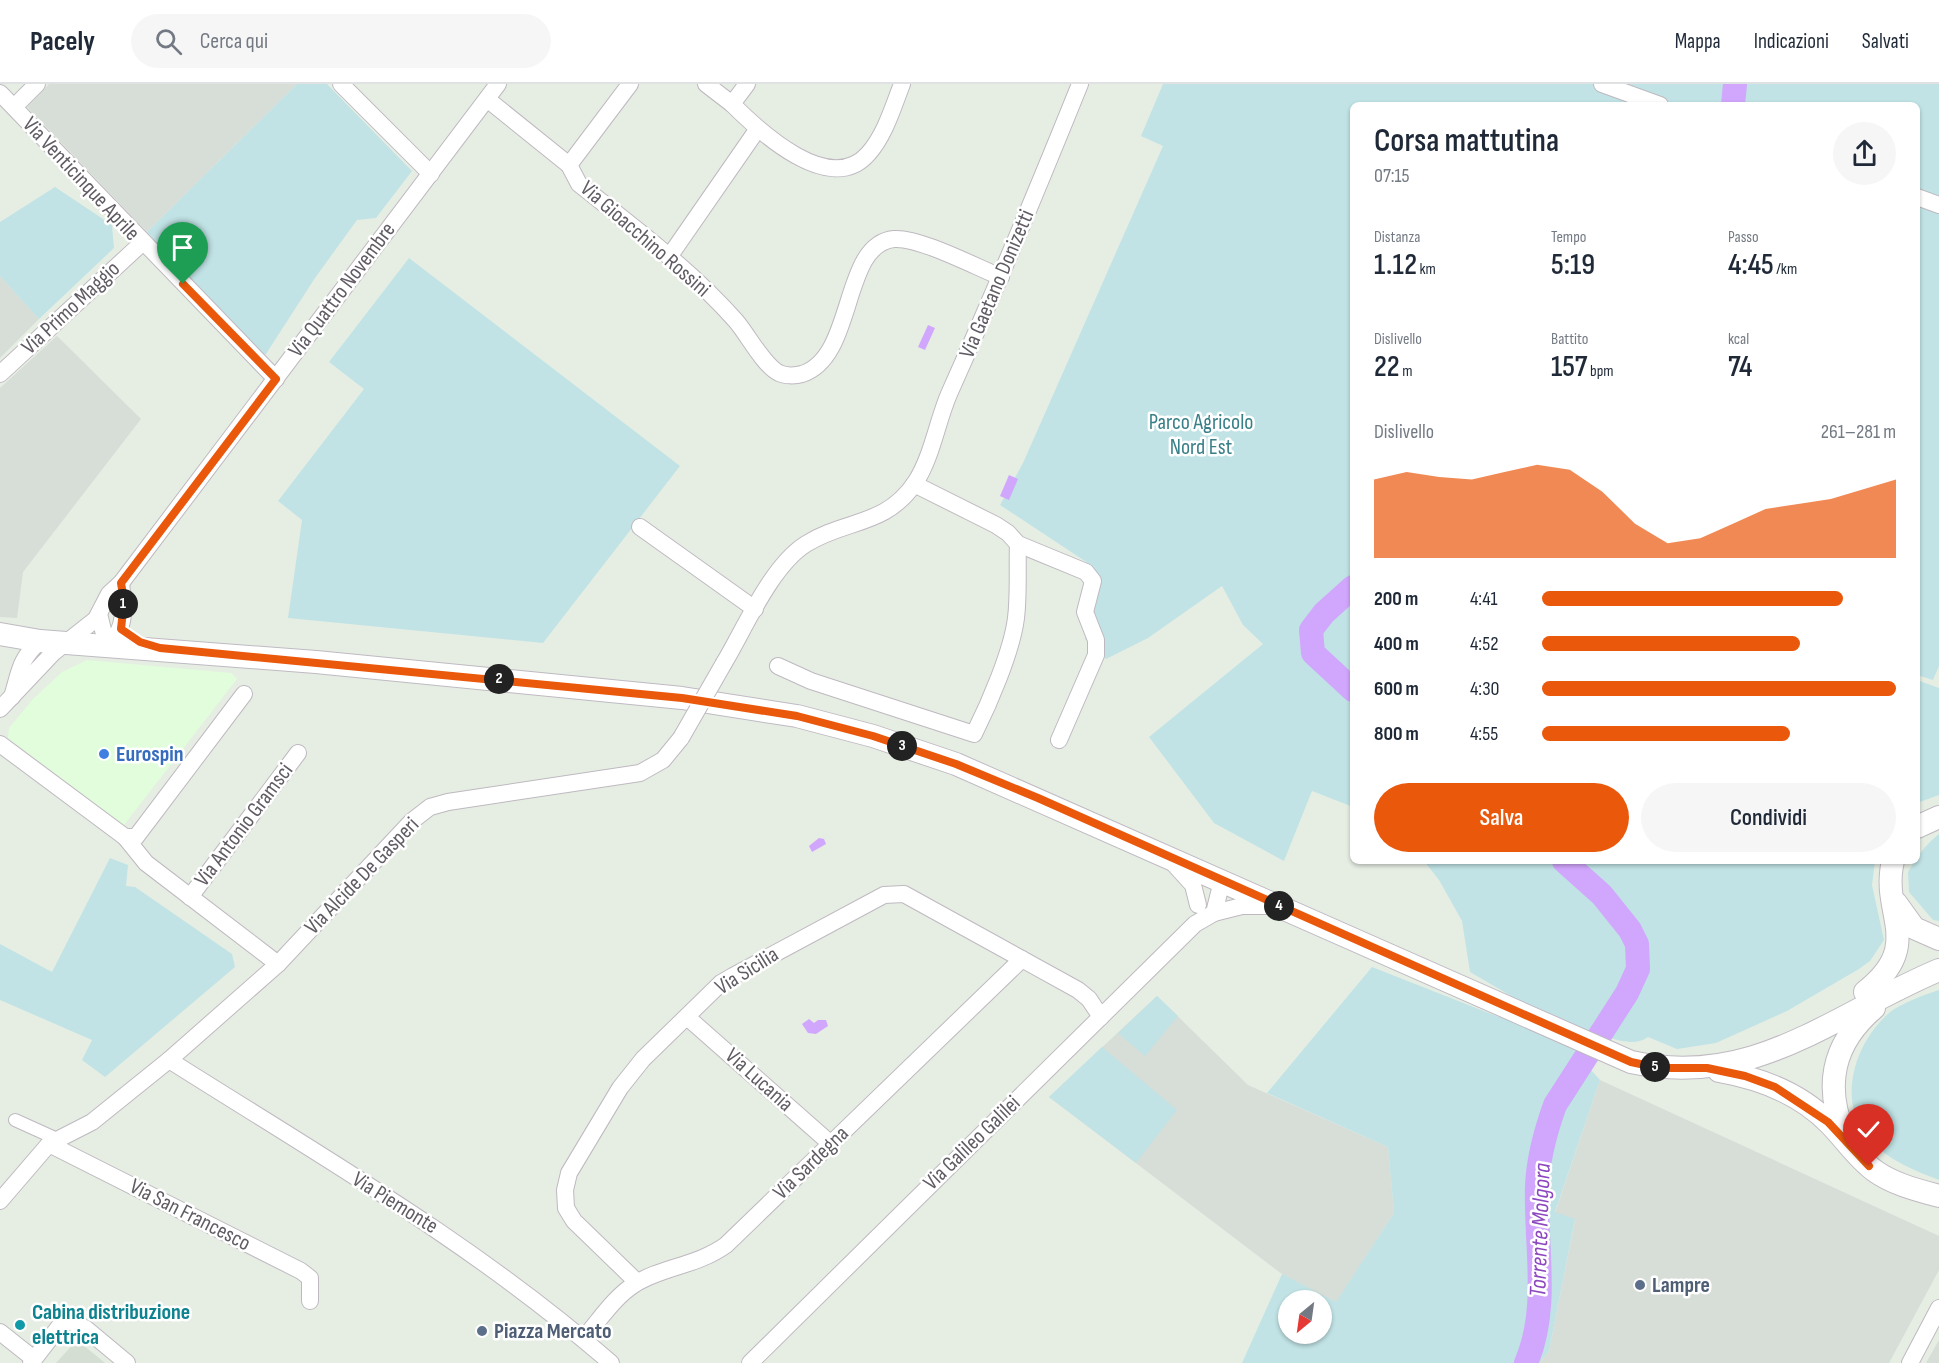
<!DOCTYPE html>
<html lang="it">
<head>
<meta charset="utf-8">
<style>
	body { margin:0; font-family:"Sofia Sans Condensed",sans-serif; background:#f6f6f7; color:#1f2937; height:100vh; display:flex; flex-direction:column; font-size:22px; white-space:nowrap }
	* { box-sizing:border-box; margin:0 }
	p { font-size:20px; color:#747a83 }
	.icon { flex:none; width:33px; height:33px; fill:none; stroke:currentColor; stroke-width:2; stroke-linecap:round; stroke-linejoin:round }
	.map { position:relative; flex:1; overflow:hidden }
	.side { position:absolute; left:1350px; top:18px; width:570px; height:762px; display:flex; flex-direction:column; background:#fff; border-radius:9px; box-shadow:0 2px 4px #0004 }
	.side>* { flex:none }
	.needle { width:39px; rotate:209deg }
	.controls { position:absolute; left:1278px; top:1206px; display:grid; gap:12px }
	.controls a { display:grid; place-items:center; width:54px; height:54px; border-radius:50%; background:#fff; box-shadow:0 2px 4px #0004; font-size:30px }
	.pin { position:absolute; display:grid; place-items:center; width:51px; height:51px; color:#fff; margin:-62px -26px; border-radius:50% 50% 50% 0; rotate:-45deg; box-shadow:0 0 6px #0007 }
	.pin .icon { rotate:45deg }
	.km { position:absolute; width:30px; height:30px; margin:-15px; border-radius:50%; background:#222; color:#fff; font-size:16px; line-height:30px; text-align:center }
	.round { display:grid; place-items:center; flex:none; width:63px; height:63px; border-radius:32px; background:#f6f6f7 }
	.overview { display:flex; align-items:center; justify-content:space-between; height:102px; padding:0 24px }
	h1 { font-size:33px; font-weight:600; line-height:45px }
	.stats { display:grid; grid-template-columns:repeat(3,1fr); gap:9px; height:102px; padding:6px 24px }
	.stats div { display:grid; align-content:center }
	.stats b { font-size:30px; font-weight:600 }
	.stats small { font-size:16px; font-weight:400 }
	.stats p { font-size:16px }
	.chart { height:168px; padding:12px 24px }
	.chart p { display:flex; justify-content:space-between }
	.chart svg { width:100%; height:108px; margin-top:6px; fill:#ea580c; opacity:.7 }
	.primary-button { display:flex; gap:12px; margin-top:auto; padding:12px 24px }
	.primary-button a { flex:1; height:69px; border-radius:36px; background:#ea580c; color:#fff; font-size:24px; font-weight:600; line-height:69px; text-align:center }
	.primary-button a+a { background:#f6f6f7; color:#1f2937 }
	ul { padding:0 24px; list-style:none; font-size:20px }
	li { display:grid; grid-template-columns:96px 72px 1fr; align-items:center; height:45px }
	li i { height:15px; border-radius:8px; background:#ea580c }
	header { display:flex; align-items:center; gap:36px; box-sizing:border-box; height:84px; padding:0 30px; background:#fff; border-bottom:2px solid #e0e1e3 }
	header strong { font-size:28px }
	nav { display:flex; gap:33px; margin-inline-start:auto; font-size:21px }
	.search { width:420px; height:54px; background:#f6f6f7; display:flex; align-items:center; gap:15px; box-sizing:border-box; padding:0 21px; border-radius:33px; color:#747a83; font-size:22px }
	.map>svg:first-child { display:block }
	.commercial { fill:#e1fddb }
	.industrial { fill:#d7ddd7 }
	.education { fill:#d5ded2 }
	.green { fill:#c1e3e5; fill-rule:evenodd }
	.water { fill:#d1a6fd }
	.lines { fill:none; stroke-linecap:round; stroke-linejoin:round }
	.river { stroke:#d1a6fd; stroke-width:24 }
	.pedestrian-casing { stroke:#beb9c0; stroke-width:14 }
	.minor-casing { stroke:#beb9c0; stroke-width:18 }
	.secondary-casing { stroke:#bfbac2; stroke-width:24 }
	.pedestrian { stroke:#fff; stroke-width:12 }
	.minor { stroke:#fff; stroke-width:16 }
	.secondary { stroke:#fff; stroke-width:22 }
	.minor-bridge-casing { stroke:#beb9c0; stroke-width:18; stroke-linecap:butt }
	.minor-bridge { stroke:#fff; stroke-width:16 }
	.route-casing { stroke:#fff; stroke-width:12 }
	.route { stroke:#ea580c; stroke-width:8 }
	.shop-dot { fill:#3f7fe0; stroke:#fff; stroke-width:2 }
	.service-dot { fill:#5c6f8a; stroke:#fff; stroke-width:2 }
	.culture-dot { fill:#0f9aa8; stroke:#fff; stroke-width:2 }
	.labels { text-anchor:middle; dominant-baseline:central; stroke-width:5; stroke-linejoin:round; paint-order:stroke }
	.street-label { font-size:22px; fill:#615c64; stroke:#fff }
	.park-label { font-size:22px; fill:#387f87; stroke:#fff }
	.shop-label { font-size:22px; font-weight:bold; fill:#366cbe; stroke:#fff; text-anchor:start }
	.service-label { font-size:22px; font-weight:bold; fill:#4e5e75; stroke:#fff; text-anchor:start }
	.culture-label { font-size:22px; font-weight:bold; fill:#0d838f; stroke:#fff; text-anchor:start }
	.water-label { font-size:24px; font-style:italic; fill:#8d48c0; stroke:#fff }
</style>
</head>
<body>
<header>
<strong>Pacely</strong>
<div class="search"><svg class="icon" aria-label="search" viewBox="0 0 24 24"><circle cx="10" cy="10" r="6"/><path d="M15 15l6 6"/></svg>Cerca qui</div>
<nav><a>Mappa</a><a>Indicazioni</a><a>Salvati</a></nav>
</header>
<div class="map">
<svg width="1939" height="1279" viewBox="0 0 1939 1279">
	<rect width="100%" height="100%" fill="#e6eee4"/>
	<path class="commercial" d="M87,576L231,589L237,595L124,741L8,654L9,644L33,615L62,588Z"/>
	<g class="industrial">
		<path d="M49,0H297L147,148L27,23Z"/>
		<path d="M0,192L39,235L0,274Z"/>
		<path d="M57,252L141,335L23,488L17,534L0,533V304Z"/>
		<path d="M1157,912L1248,1001L1388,1063L1394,1129L1336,1219L1282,1190L1049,1013Z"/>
		<path d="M1600,996L1939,1152V1186L1889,1279H1539L1549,1267L1575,1136L1555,1129Z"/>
		<path d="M1939,1256V1279H1926Z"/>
	</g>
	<path class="education" d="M77,1256L105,1279H56Z"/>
	<g class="green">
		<path d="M297,0H327L412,87L376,134L357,136L315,194L264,273L147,148Z"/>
		<path d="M1163,0H1939V582L1933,596L1917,591V21H1353V723L1312,707L1284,777L1214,739L1149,653L1263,560L1243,541L1222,502L1148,554L1106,575L1085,555L1094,483L1000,421L1023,379L1163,62L1141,52Z"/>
		<path d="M55,103L112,141L114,164L39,235L0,192V138Z"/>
		<path d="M409,174L680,382L543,559L288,534L302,436L278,417L364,305L329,278Z"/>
		<path d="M1917,596L1939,604V711L1917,719Z"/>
		<path d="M1939,750V837L1933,836L1909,808L1908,788C1917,773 1924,762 1939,750Z"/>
		<path d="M110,774L128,781L126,802L135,803L232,870L235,883L105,993L82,976L92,956L0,916V860L52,888Z"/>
		<path d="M1424,777H1875L1872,801L1884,856L1870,877L1859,885L1787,927L1716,959L1677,965L1648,953C1637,962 1616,957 1604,951L1585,971L1583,977L1600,996L1555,1128L1575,1135L1549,1267L1539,1279H1242L1282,1190L1336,1218L1394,1129L1388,1063L1267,1009L1372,883L1499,933L1511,912L1470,888L1462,837L1439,796ZM1288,1216H1322V1250H1288Z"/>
		<path d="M1939,906V1096C1913,1086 1878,1072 1862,1046C1839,1008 1857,957 1889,929C1901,919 1924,911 1939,906Z"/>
		<path d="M1157,912L1178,932L1145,972L1118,949Z"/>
		<path d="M1102,963L1177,1026L1136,1079L1049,1013Z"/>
	</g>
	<g class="water">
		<path d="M928,241L935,244L925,266L918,263Z"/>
		<path d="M1009,391L1018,395L1009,416L1000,412Z"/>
		<path d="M819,754L824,755L826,760L812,768L809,762Z"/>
		<path d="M809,935L814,939L818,936H826L828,942L816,950L808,949L802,940Z"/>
	</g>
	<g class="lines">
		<g class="river">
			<path d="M1733,21L1735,0"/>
			<path d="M1353,503L1324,529L1311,546L1313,569L1353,606"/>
			<path d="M1526,1279C1550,1224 1535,1160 1537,1102C1538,1076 1546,1046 1555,1021L1627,909L1638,885L1637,860L1630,846L1602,811L1564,777"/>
		</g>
		<defs>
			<path id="pedestrian" d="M15,1036L57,1055"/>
			<g id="minor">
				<path d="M341,0L431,90"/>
				<path d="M706,0L732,20L747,0"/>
				<path d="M1602,0L1660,21"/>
				<path d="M0,9L276,295"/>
				<path d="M487,15L569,81L579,100C633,143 690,185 736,237C748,251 764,282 779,289C785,292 795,292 802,290C856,273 841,160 894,155C919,153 976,183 1001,193"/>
				<path d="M732,20C760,48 830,113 868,70C885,51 893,23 902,0"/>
				<path d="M14,23L37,0"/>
				<path d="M569,81L630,0"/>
				<path d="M1917,113L1939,121"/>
				<path d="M669,173L757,46"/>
				<path d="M0,290L142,159"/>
				<path d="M914,400L996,441L1008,449L1018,460L1086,488L1093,497L1085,528L1096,556V571L1059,656"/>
				<path d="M640,443L755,525"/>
				<path d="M99,530L107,562C127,546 124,522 121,499"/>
				<path d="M724,579C745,544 771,482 806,460C845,435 885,443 915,399C932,373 937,338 949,310C995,207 1038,104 1080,0"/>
				<path d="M778,582L811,597L974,650C989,620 1012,567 1016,534C1019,510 1017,484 1018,460"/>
				<path d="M12,613C20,587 19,576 40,557"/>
				<path d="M0,625L53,569L96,535L109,510L121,499L498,0"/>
				<path d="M0,660L125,753H136L244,610"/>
				<path d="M125,753L146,779L278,880"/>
				<path d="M1173,779L1193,801L1198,821"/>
				<path d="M190,813L298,669"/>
				<path d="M1214,829L1242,822H1272"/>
				<path d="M687,933L831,1060"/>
				<path d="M169,976C319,1071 476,1161 611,1279"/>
				<path d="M49,1060L301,1187L310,1194V1217"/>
				<path d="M0,1117L49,1060L92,1038L169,976L278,880L412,737L430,723L448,718L640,689L663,676L681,654"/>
				<path d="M637,1198L574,1137L566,1124L565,1106L569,1089L620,1004L643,975L721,899L733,892L884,811L904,810L1078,906L1089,915L1101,933"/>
				<path d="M0,1248L34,1275"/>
				<path d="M583,1255C599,1237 614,1213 635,1200C661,1183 697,1182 726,1161L1022,875"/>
				<path d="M31,1279L62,1239L69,1237L85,1244L127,1279"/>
				<path d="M750,1279L1195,840L1214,829L1222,797"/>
				<path d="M1910,1279L1939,1224"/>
			</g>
			<g id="secondary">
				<path d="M0,550L40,557L316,578L682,614L797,632L873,652L956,680L1631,978C1754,1005 1832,931 1939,886"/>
				<path d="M1917,743L1939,733"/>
				<path d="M1896,819L1914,844L1939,855"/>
				<path d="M1865,908C1926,860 1880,830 1893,777"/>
				<path d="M1719,987C1759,994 1801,1010 1830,1040C1845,1055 1857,1074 1875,1087C1893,1100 1917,1106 1939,1112"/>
				<path d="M1844,1050C1824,1001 1833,959 1874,924"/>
			</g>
		</defs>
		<use href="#pedestrian" class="pedestrian-casing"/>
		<use href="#minor" class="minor-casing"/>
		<use href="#secondary" class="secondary-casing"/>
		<use href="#pedestrian" class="pedestrian"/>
		<use href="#minor" class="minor"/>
		<use href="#secondary" class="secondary"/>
		<defs>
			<path id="minor-bridge" d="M681,654L724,579"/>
		</defs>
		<use href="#minor-bridge" class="minor-bridge-casing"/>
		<use href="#minor-bridge" class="minor-bridge"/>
	</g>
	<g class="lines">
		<defs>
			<path id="route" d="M183,200L276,295L121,499L124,517L121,545L140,558L160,564L682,614L797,632L873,652L956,680L1038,714L1631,978L1659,984H1707L1745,992L1775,1003L1828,1038L1869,1082"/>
		</defs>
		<use href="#route" class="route-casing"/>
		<use href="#route" class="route"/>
	</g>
	<circle class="shop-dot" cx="104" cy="670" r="6"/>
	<g class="service-dot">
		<circle cx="1640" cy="1201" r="6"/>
		<circle cx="482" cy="1247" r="6"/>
	</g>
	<circle class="culture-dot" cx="20" cy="1241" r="6"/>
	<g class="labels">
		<g class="street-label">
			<text transform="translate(81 95) rotate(47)">Via Venticinque Aprile</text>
			<text transform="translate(645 155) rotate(41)">Via Gioacchino Rossini</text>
			<text transform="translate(997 200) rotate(-67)">Via Gaetano Donizetti</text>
			<text transform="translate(342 206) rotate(-53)">Via Quattro Novembre</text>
			<text transform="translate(71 224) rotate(-43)">Via Primo Maggio</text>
			<text transform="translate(244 741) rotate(-53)">Via Antonio Gramsci</text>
			<text transform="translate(362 792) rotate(-46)">Via Alcide De Gasperi</text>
			<text transform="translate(747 887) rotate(-32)">Via Sicilia</text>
			<text transform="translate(759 996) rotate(42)">Via Lucania</text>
			<text transform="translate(972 1059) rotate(-44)">Via Galileo Galilei</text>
			<text transform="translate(811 1079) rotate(-44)">Via Sardegna</text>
			<text transform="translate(395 1119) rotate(32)">Via Piemonte</text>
			<text transform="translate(190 1131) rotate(27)">Via San Francesco</text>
		</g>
		<g class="park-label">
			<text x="1201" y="338">Parco Agricolo<tspan x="1201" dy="25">Nord Est</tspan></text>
		</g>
		<g class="shop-label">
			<text x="116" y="670">Eurospin</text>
		</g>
		<g class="service-label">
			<text x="1652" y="1201">Lampre</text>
			<text x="494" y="1247">Piazza Mercato</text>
		</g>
		<g class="culture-label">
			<text x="32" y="1228">Cabina distribuzione<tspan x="32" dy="25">elettrica</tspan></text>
		</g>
		<g class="water-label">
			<text transform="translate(1540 1146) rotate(-88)">Torrente Molgora</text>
		</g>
	</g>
</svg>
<div class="controls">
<a><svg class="needle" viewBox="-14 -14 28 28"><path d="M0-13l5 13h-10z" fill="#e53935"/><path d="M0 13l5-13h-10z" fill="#747a83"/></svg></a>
</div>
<div class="pin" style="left:183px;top:200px;background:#1e9e55"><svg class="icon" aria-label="arrive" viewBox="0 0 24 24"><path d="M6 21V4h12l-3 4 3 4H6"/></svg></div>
<div class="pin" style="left:1869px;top:1082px;background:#d93025"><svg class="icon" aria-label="check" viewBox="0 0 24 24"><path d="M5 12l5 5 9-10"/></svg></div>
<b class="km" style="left:123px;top:520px">1</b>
<b class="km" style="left:499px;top:595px">2</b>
<b class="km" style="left:902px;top:662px">3</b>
<b class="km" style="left:1279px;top:822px">4</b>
<b class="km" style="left:1655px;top:983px">5</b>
<section class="side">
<div class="overview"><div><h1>Corsa mattutina</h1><p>07:15</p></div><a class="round"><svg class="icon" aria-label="share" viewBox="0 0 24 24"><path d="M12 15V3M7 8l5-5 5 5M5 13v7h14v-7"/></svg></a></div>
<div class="stats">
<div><p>Distanza</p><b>1.12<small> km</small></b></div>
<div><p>Tempo</p><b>5:19</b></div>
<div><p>Passo</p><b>4:45<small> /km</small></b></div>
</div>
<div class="stats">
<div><p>Dislivello</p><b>22<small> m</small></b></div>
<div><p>Battito</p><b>157<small> bpm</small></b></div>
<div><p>kcal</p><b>74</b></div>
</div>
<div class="chart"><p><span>Dislivello</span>261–281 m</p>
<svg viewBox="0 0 160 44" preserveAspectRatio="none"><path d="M0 44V12L10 9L20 11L30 12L40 9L50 6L60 8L70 17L80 30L90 38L100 36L110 30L120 24L130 22L140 20L150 16L160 12V44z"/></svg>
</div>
<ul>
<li><b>200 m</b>4:41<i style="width:85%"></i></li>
<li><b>400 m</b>4:52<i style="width:73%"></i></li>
<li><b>600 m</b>4:30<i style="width:100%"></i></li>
<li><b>800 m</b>4:55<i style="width:70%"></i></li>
</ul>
<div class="primary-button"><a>Salva</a><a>Condividi</a></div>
</section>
</div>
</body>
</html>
